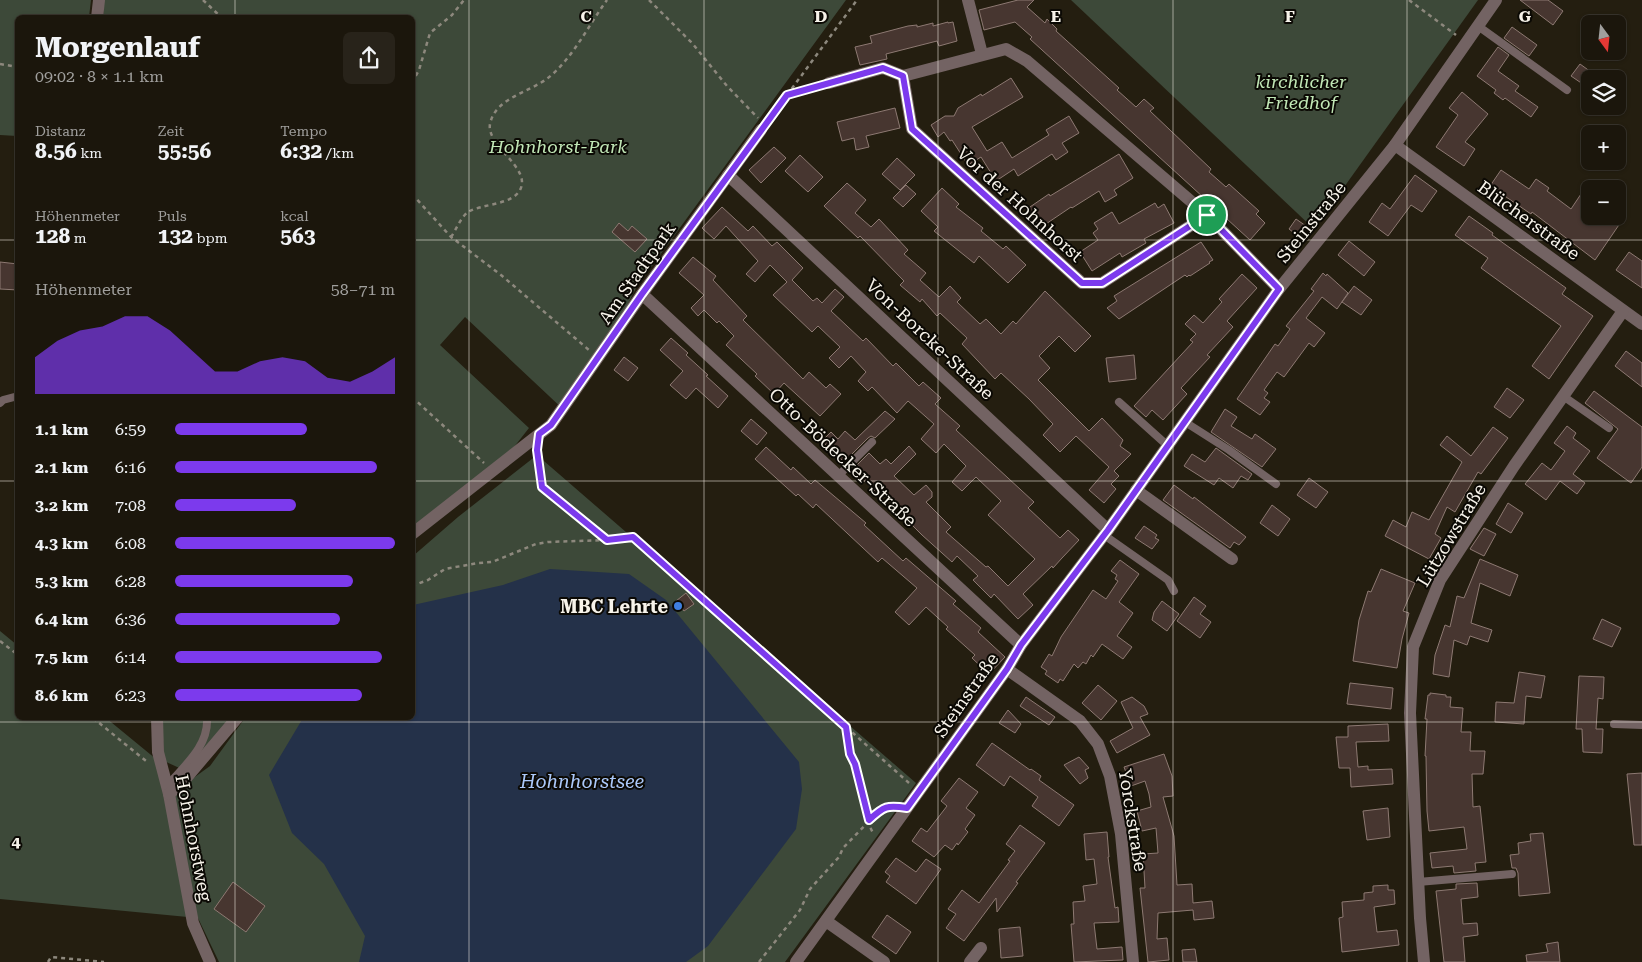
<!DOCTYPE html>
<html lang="de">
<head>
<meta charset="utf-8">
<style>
	body { margin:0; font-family:"Roboto Serif",serif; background:#28231a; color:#f1f3f6; height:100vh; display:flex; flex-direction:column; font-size:19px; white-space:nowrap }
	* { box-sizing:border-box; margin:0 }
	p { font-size:16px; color:#a09f9d }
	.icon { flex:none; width:28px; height:28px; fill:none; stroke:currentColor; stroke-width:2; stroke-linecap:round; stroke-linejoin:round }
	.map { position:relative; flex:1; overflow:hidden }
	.details { position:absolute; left:15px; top:15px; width:400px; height:705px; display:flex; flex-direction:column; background:#1b160c; border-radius:8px; box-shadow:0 1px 4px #0004,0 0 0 1px #39352d }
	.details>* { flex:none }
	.needle { width:32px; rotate:165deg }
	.tools { position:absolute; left:1581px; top:15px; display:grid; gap:10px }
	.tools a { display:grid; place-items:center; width:45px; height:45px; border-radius:8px; background:#1b160c; box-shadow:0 1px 4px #0004,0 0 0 1px #39352d; font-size:25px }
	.pin { position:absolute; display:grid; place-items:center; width:42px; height:42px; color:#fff; margin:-21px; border:2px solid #fff; border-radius:50%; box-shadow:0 1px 5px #0007 }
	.round { display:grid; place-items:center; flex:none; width:52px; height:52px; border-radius:8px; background:#28231a }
	.head { display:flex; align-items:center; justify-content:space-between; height:85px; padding:0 20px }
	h1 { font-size:28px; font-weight:700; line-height:38px }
	.metrics { display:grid; grid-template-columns:repeat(3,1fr); gap:8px; height:85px; padding:5px 20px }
	.metrics div { display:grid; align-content:center }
	.metrics b { font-size:21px; font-weight:700 }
	.metrics small { font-size:14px; font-weight:400 }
	.metrics p { font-size:14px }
	.chart { height:140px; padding:10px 20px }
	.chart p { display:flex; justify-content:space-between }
	.chart svg { width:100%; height:90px; margin-top:5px; fill:#7c3aed; opacity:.7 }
	ul { padding:0 20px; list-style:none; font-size:16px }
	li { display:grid; grid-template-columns:80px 60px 1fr; align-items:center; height:38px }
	li i { height:12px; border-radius:6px; background:#7c3aed }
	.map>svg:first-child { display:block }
	.green { fill:#3d4939 }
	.water { fill:#243149 }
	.building { fill:#473630; stroke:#8d7972 }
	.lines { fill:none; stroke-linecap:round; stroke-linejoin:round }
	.path { stroke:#8d887d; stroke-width:2.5; stroke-dasharray:4 4; stroke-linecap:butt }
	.lane { stroke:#736363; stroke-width:8 }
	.street { stroke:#736363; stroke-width:12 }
	.route-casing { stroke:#fff; stroke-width:10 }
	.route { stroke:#7c3aed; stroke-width:6 }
	.grid { fill:none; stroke:#f7f3ea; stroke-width:1; stroke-opacity:0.55 }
	.shop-dot { fill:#3f7fe0; stroke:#0b0904; stroke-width:2 }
	.labels { text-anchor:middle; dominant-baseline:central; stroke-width:4; stroke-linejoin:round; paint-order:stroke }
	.park-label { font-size:18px; font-style:italic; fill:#c1e7b6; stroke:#0b0904 }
	.street-label { font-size:18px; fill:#f7f3ea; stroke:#0b0904 }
	.poi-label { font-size:18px; font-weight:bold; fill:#f7f3ea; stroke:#0b0904; text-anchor:end }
	.water-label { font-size:19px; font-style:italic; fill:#abc8f9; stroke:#0b0904 }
	.grid-label { font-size:16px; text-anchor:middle; font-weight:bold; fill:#f7f3ea; stroke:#0b0904; stroke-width:4; stroke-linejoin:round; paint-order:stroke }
</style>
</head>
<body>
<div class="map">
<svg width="1642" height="962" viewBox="0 0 1642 962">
	<rect width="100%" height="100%" fill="#241e10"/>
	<g class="green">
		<path d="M0,0H91L89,17L18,18L17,136L0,135Z"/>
		<path d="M104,0H846L636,288L596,368L565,411L465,317L440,345L529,428L514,447L413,530L412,18H103Z"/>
		<path d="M1071,0H1478L1314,229Z"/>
		<path d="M537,455L916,783L785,962H219L198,918L0,899V631L17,645L18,718H106L156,759L170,795L210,766L245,718H412L413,556L458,517Z"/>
		<path d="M162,718H234L186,771L164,761Z"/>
	</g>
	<path class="water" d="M550,569L629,574L666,600L799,762L802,789L796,829L708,946L686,962H359L365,936L324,864L292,833L269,775L303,718H412L413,605L503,585Z"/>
	<g class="building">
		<path d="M1018,0H1034L1027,7L1045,23L1047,19L1057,29L1056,31L1119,88L1117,90L1136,107L1144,99L1154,108L1150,111L1211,169L1209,172L1226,187L1229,184L1259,211L1256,214L1265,223L1250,240L1030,39L1032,37L1015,22L984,30L979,10Z"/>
		<path d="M1520,0H1548L1563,11L1553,25Z"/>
		<path d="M948,22V23L953,22L957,41L939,46L937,41L886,54L887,59L860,65L855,47L872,43L870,36L908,26L917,25V27L933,23V26Z"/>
		<path d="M1512,27L1537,45L1529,56L1504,38Z"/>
		<path d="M1498,47L1509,55L1498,71L1519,86L1515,91L1538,107L1531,117L1505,98L1503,100L1494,93L1496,90L1477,76Z"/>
		<path d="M1580,64L1591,72L1590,89L1571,76Z"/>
		<path d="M1011,78L1023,97L972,127L987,151L1002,142L1012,158L1049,135L1046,130L1069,116L1079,133L1062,143L1068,152L1056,160L1052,154L1018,176L1014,169L996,181L981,157L968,165L952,140L950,141L944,132L938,137L931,125L945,116H954L958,108L981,94L982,96Z"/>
		<path d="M1462,92L1488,114L1465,142L1475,149L1464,166L1436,147L1458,115L1449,108Z"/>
		<path d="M895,108L900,128L866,136L869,147L856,150L854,138L842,141L837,122Z"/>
		<path d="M774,147L786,158L761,183L749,170Z"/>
		<path d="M1119,154L1133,178L1114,190L1117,195L1105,202L1099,191L1072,208L1071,207L1040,228L1027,209L1049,194L1050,196Z"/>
		<path d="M800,155L823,177L808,192L785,171Z"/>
		<path d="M897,158L915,175L900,190L882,174Z"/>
		<path d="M1501,170L1529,189L1536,179L1549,188L1547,191L1571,209L1583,191L1590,196V216H1625L1595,260L1532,212L1531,214L1490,186Z"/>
		<path d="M1415,175L1437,191L1422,212L1411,205L1388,236L1369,222L1382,203L1390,209Z"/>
		<path d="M847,183L866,200L855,213L871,227L879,219L908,250L904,254L926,273L920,280L939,297L950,286L961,298L957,302L980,324L986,319L1001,334L1013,321L1016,324L1045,291L1091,336L1075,352L1059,336L1039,356L1050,368L1038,380L1089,431L1102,418L1123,440L1120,446L1131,454L1114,471L1119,476L1111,484L1116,489L1104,503L1089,490L1109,467L1076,436L1060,452L1043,435L1053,424L1029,399L1001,373L995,379L962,344L967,338L940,313L937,316L922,299L920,302L900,285L904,281L860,236L858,238L824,206Z"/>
		<path d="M906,185L916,194L903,207L893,198Z"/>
		<path d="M942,188L959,204L956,207L983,228L981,231L1003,249L1006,246L1026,265L1008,283L979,256L974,263L934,231L938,227L921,211Z"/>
		<path d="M1155,203L1158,208L1164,204L1174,223L1144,239L1146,243L1122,257L1120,253L1092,271L1080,252L1098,240L1093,233L1098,229L1094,223L1112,212L1119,224Z"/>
		<path d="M722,207L748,231L753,226L772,246L777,242L803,268L792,280L813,301L817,298L822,303L835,289L844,297L831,311L863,341L866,338L893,366L896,363L919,386L923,382L941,398L935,404L960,426L956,430L1034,502L1028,508L1060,538L1068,530L1079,540L1062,558L1053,568L1052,566L1023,594L1033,605L1018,619L994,594L991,598L973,580L978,576L957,556L952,562L922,535L908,521L910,519L877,488L874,491L853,469L869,453L880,464L886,459L891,464L909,446L916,454L894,476L914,495L926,485L932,492V497L926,502L951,527L946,532L986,567L988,566L1008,586L1035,559L988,515L1001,501L976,477L962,491L952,482L966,466L944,444L936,453L921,439L934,424L908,401L897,413L872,387L868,391L858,381L866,372L851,356L839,368L829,358L840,347L818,326L812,332L773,295L787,282L770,265L755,282L746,274L758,261L726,226L714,239L702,228Z"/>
		<path d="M1469,216L1493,233L1492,235L1566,288L1562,294L1593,316L1549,379L1532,366L1561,326L1481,268L1488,258L1455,235Z"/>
		<path d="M1296,219L1306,226L1298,236L1289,229Z"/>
		<path d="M619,223L628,231L632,226L647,239L635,252L612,232Z"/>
		<path d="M1349,241L1375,262L1364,276L1338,255Z"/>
		<path d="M1201,242L1213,260L1209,262L1210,263L1190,276L1189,275L1187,277L1185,275L1119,319L1107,308L1117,301L1114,296Z"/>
		<path d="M1629,252L1642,261V288L1616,270Z"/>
		<path d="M693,257L716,276L713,280L747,316L743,320L803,379L809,372L826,388L830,384L841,394L820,416L784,383L774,394L755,376L757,374L726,345L734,336L719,321L717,323L704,310L698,316L691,308L704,295L679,273Z"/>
		<path d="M0,262L18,264V290L0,289Z"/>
		<path d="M1323,273L1326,276L1327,274L1348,293L1337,309L1322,297L1306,318L1325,333L1314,347L1309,343L1284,377L1277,372L1264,390L1268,393L1264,398L1270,402L1260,415L1237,399L1275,344L1278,346L1290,329L1286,326L1314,291L1311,289Z"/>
		<path d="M1242,274L1257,288L1227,321L1233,327L1207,355L1210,357L1181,388L1187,394L1163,420L1152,410L1146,417L1134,406L1193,342L1190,340L1196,334L1185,324L1194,315L1203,323L1222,302L1219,299Z"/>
		<path d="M1354,286L1372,300L1361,315L1342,302Z"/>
		<path d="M671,338L688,353L686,355L708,375L706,376L728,396L718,408L696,388L686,399L670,385L683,371L660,350Z"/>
		<path d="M1626,351L1642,363V387L1615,366Z"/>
		<path d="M1134,355L1136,379L1109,382L1106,358Z"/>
		<path d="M624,357L638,368L628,381L614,370Z"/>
		<path d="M1507,388L1524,400L1510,418L1494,407Z"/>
		<path d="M1594,391L1642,427V467L1631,483L1597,458L1618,429L1585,403Z"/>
		<path d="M1225,409L1237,417L1231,426L1252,439L1255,434L1276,449L1262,467L1211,432Z"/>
		<path d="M885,411L895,419L875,438L871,436L868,438L844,462L822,441L831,432L838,439L845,431L855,440Z"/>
		<path d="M751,419L767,433L757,445L741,431Z"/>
		<path d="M1567,426L1576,433L1573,438L1590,451L1573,474L1585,483L1577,494L1560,481L1546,500L1525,484L1542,463L1551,470L1565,451L1554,443Z"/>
		<path d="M1493,427L1508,438L1481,474L1478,472L1455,512L1447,507L1435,534L1441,538L1429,559L1385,536L1393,520L1406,527L1412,512L1429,520L1462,462L1440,445L1447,436L1471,456Z"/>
		<path d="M766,447L791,470L793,467L811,484L815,480L866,523L864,525L903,561L906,558L956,601L953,604L981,628L978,632L1005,657L989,674L972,658L975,655L946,629L948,627L926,607L909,625L895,612L917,588L882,558L878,562L816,504L813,508L798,494L796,496L755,459Z"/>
		<path d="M1216,448L1252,474L1248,480L1241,476L1233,488L1219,478L1214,485L1184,466L1192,454L1205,462Z"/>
		<path d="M1309,478L1328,492L1316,508L1297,495Z"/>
		<path d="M1174,485L1193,499L1194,497L1246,537L1239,545L1234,542L1230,548L1163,500Z"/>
		<path d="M1508,503L1523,513L1511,533L1496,524Z"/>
		<path d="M1272,505L1290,519L1278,536L1260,523Z"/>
		<path d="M1144,526L1157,535L1155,538L1159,540L1152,549L1135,538Z"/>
		<path d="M1484,528L1496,534L1484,556L1470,549Z"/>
		<path d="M1480,559L1518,575L1510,596L1480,583L1471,623L1492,630L1488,642L1470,636L1467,645L1454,640L1449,677L1433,674L1435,655L1445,625L1450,627L1457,596L1464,598Z"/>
		<path d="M1120,560L1139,574L1119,602L1133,613L1117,636L1132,647L1123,659L1102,644L1093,657L1091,655L1086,664L1083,662L1078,668L1074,664L1063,681L1060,679L1058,683L1045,674L1047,671L1041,667L1049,654L1052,656L1061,637L1093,590L1106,599L1118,581L1115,579L1117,575L1111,571Z"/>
		<path d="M1381,569L1415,583L1403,611L1409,613L1402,639L1397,668L1353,661L1359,620L1368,591L1371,592Z"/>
		<path d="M686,593L694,604L684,611L676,601Z"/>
		<path d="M1194,597L1206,606L1200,614L1211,622L1200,638L1177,621Z"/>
		<path d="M1162,601L1179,614L1167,631L1152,620L1154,612Z"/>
		<path d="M1602,619L1621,628L1612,647L1593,639Z"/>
		<path d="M1519,672L1545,676L1541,698L1526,696L1524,724L1495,722L1496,702L1514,703Z"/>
		<path d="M1579,676L1604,677L1603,699L1598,698L1596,729H1603L1602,753L1583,752L1582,729H1576Z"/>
		<path d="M1350,683L1393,688L1391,709L1347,704Z"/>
		<path d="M1098,685L1117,701L1101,720L1082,703Z"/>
		<path d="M1430,693L1446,695V697H1451L1450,707L1463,708L1461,732H1471L1470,751H1485L1483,774H1472L1473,807L1480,806L1486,862L1475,863L1476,871L1454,873L1453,866L1432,868L1430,853L1467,849L1464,827L1429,831L1427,811L1426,756H1425L1427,719H1425L1428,695H1430Z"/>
		<path d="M1026,697L1055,717L1049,725L1020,706Z"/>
		<path d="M1132,697L1144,706L1148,714L1140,717L1150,735L1117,753L1110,741L1133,728L1121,702Z"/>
		<path d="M1008,710L1021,724L1015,733L999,723Z"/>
		<path d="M1388,724L1389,741L1356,742L1358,767L1368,766V770L1392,769L1393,784L1351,787L1350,768H1339L1336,737H1348V726Z"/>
		<path d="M992,743L1030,770L1031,769L1041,776L1039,780L1074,805L1059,826L1032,806L1038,797L1010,776L1004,786L976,765Z"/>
		<path d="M1164,754L1172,776L1173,796L1163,797L1174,836L1177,885L1192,884L1193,903L1212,901L1214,918L1194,920L1193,910L1158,913L1157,939L1167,938L1169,960L1148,962L1140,888H1145L1143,854L1158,853L1156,828L1142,831L1137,811L1151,807L1149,794L1145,781L1131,786L1124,767Z"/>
		<path d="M1079,757L1089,768L1085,770L1088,778L1080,784L1064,765Z"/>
		<path d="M1642,773V845H1634L1627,774Z"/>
		<path d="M959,778L978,792L966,808L975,815L965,829L968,832L958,845L957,843L952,850L945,845L934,857L912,841L921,828L927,832L947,806L941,801Z"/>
		<path d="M1388,808L1390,837L1367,840L1363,811Z"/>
		<path d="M1020,825L1045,843L1016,882L1018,883L997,912L996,898L964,941L946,928L956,914L948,909L962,890L979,903L1010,861L1008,860L1015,851L1006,844Z"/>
		<path d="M1107,832L1109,857H1108L1115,908L1118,907L1119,922L1094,923L1097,949L1122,947L1123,960L1074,962L1071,924H1074L1073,902L1085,901L1083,886L1097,884L1094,859L1086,860L1084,834Z"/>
		<path d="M1543,833L1550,893L1519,896L1518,873L1516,868H1512L1510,855L1519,854L1518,843L1531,841L1530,834Z"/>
		<path d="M896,858L916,872L926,859L941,869L916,904L886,882L890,876L885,872Z"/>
		<path d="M233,882L265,906L246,932L214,909Z"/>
		<path d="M1477,883L1478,897L1461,899L1463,924L1477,923L1478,935L1463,937L1465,962H1444L1436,891L1456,889V884Z"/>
		<path d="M1388,885V890H1394L1395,904L1374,907L1377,932L1397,930L1399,945L1342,952L1339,918L1343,917L1342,902L1364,900V893L1373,892V886Z"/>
		<path d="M887,915L911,932L896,954L872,937Z"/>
		<path d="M1020,927L1023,956L1001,958L999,929Z"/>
		<path d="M1558,942L1560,962H1527L1526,955L1548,952L1546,944Z"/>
		<path d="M1195,949L1197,962H1183L1182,950Z"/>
	</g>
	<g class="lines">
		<g class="path">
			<path d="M203,0L222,18"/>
			<path d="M649,0L692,43L727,86L758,118"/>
			<path d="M1409,0L1456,35"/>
			<path d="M0,64L18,67"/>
			<path d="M412,83L419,70L430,33L452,15L464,0"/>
			<path d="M788,95L817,87"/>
			<path d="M768,121L857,0"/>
			<path d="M412,194L451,237L501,275L589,350"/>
			<path d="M451,237C456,230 461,217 468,212C481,204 512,205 520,190C532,168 486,146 490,124C495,98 530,92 548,78C573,58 588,26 607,0"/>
			<path d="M412,397L484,463"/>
			<path d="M607,540L633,537L909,783"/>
			<path d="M412,586L428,580L445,569L478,563L492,562L536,544L548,542L607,540L542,487L538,453"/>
			<path d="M0,641L18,655"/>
			<path d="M93,718L146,761"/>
			<path d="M847,727L850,754L855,764L871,829L873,833"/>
			<path d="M48,962L51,957L104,962"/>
			<path d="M759,962L800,910L810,889L839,857L843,848L877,813L892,805"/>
		</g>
		<g class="lane">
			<path d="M1478,26L1567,90"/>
			<path d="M1563,396L1609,428"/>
			<path d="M1119,402L1168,446"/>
			<path d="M0,403L3,400L18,396"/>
			<path d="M1185,422L1229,450L1276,484"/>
			<path d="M838,476L872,442"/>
			<path d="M1104,535L1168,580L1174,591"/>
			<path d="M1614,724L1642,725"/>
			<path d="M167,786C184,766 209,746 207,718"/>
			<path d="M1418,882L1512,874"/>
		</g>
		<g class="street">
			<path d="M968,0L982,54"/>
			<path d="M97,18L99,0"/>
			<path d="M829,83L883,68L903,76"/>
			<path d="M1395,145L1642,324"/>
			<path d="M728,175L1108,530"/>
			<path d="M1207,215L1102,283H1082L912,129L903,76L1006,49L1027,61L1207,215L1279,289"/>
			<path d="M642,294L1021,645"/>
			<path d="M1136,490L1232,559"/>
			<path d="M412,534L551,425L642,294L761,130"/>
			<path d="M1007,669L1080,721L1098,744L1110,776L1121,834L1133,962"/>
			<path d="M157,718L158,752L169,794L193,923L210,962"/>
			<path d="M169,794L181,784L237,718"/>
			<path d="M826,921L884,962"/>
			<path d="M796,962L1007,669L1021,645L1108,530L1279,289L1395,145L1496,0"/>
			<path d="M970,962L981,948"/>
			<path d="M1424,962L1420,918L1410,713L1413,647L1440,580L1514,466L1623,311"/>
		</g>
	</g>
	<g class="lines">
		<defs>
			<path id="route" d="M883,68L903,76L912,129L1082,283H1102L1207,215L1279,289L1108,530L1021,645L1007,669L907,808C887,805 884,806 869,820L855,764L850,754L846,727L633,537L607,540L542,487L537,450L539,434L551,425L642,294L787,95Z"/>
		</defs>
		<use href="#route" class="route-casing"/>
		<use href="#route" class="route"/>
	</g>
	<path class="grid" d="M235,0V18M469,0V962M704,0V962M938,0V962M1173,0V962M1407,0V962M0,240H18M412,240H1642M0,481H18M412,481H1642M235,718V962M0,722H1642"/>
	<circle class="shop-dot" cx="678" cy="606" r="5"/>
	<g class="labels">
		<g class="park-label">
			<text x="1301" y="81">kirchlicher<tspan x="1301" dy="21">Friedhof</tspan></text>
			<text x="558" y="146">Hohnhorst-Park</text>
		</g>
		<g class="street-label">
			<text transform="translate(1020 204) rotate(42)">Vor der Hohnhorst</text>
			<text transform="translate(1529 220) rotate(36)">Blücherstraße</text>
			<text transform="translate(1311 222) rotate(-51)">Steinstraße</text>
			<text transform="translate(637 273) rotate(-55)">Am Stadtpark</text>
			<text transform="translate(930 339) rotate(43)">Von-Borcke-Straße</text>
			<text transform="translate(843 457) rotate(43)">Otto-Bödecker-Straße</text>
			<text transform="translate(1451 535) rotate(-59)">Lützowstraße</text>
			<text transform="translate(966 695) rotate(-55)">Steinstraße</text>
			<text transform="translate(1133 820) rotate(81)">Yorckstraße</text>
			<text transform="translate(194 838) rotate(79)">Hohnhorstweg</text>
		</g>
		<g class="poi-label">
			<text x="668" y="606">MBC Lehrte</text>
		</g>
		<g class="water-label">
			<text x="582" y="781">Hohnhorstsee</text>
		</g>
	</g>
	<g class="grid-label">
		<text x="586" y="22">C</text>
		<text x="821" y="22">D</text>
		<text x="1056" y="22">E</text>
		<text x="1290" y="22">F</text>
		<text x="1525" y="22">G</text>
		<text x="16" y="847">4</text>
	</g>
</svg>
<div class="tools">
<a><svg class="needle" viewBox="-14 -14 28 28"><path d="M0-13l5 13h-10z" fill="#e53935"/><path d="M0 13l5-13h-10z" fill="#a09f9d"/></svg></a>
<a><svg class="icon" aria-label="layers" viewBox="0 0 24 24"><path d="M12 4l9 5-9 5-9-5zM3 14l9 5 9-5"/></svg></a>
<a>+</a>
<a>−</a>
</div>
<div class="pin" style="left:1207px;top:215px;background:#1e9e55"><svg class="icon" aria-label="arrive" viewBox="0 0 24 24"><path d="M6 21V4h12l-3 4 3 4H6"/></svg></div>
<section class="details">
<div class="head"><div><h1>Morgenlauf</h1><p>09:02 · 8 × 1.1 km</p></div><a class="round"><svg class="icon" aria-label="share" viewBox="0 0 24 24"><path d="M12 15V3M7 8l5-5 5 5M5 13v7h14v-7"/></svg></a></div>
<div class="metrics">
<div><p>Distanz</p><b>8.56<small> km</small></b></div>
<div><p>Zeit</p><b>55:56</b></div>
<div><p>Tempo</p><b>6:32<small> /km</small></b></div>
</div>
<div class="metrics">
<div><p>Höhenmeter</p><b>128<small> m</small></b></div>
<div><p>Puls</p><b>132<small> bpm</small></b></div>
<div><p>kcal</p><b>563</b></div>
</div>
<div class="chart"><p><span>Höhenmeter</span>58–71 m</p>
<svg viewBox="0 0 160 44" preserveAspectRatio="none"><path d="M0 44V26L10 18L20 13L30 11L40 6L50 6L60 13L70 23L80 33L90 33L100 28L110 26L120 28L130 36L140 38L150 33L160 26V44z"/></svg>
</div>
<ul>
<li><b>1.1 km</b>6:59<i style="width:60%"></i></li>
<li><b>2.1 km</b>6:16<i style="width:92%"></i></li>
<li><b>3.2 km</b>7:08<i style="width:55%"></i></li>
<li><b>4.3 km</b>6:08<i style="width:100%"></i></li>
<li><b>5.3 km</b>6:28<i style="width:81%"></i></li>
<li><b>6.4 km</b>6:36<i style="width:75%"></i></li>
<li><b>7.5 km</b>6:14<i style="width:94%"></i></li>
<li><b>8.6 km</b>6:23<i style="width:85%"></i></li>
</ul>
</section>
</div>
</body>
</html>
